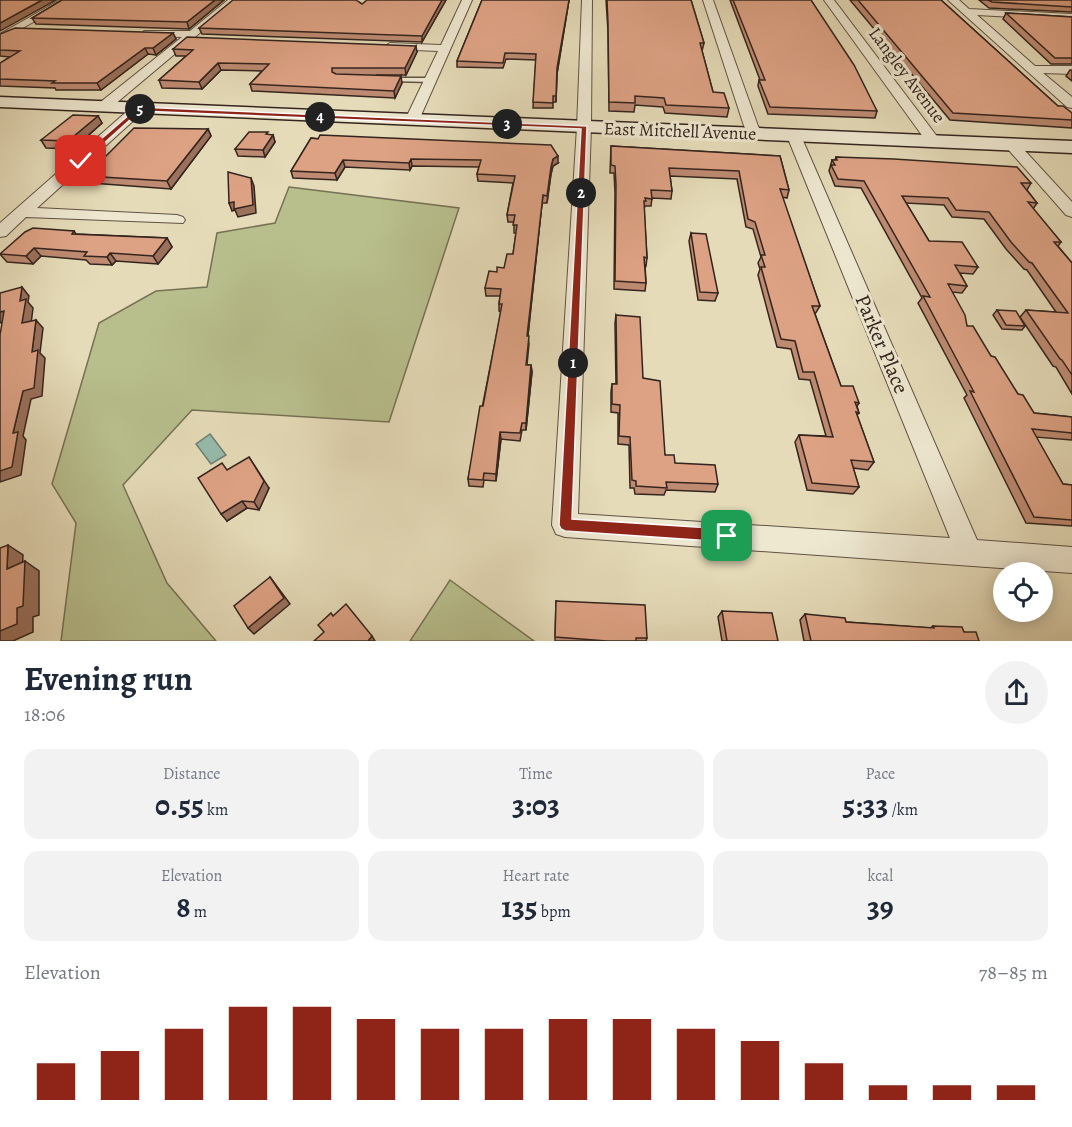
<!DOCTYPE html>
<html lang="en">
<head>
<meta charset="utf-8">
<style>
	body { margin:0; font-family:Alegreya,serif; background:#f2f2f3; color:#1f2937; height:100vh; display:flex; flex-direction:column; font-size:22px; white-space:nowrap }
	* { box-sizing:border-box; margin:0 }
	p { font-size:20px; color:#747a83 }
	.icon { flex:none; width:33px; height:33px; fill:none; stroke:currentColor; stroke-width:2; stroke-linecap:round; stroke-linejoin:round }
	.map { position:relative; height:641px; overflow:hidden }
	.side { display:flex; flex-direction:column; background:#fff; flex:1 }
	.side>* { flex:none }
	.controls { position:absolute; left:993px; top:562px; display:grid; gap:12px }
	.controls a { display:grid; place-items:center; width:60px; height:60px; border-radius:50%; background:#fff; box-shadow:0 3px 15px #0003; font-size:30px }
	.pin { position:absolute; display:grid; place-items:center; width:51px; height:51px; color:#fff; margin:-26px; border-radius:12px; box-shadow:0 3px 9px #0006 }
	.km { position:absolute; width:30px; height:30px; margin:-15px; border-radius:50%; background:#222; color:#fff; font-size:16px; line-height:30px; text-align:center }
	.round { display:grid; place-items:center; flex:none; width:63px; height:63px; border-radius:32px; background:#f2f2f3 }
	.summary { display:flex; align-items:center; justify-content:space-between; height:102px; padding:0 24px }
	h1 { font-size:33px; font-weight:700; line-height:45px }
	.stats { display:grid; grid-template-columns:repeat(3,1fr); gap:9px; height:102px; padding:6px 24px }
	.stats div { display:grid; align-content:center; border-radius:15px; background:#f2f2f3; text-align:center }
	.stats b { font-size:30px; font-weight:700 }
	.stats small { font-size:16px; font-weight:400 }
	.stats p { font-size:16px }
	.chart { height:168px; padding:12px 24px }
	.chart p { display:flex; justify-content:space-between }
	.chart svg { width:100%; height:108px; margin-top:6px; stroke:#8f2418; stroke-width:6 }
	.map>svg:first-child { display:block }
	.green { fill:#b8bf8d; stroke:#767256; stroke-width:1.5 }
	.water { fill:#96bbac; stroke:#6f7f73; stroke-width:1.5 }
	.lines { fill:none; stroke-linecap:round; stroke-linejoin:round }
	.lane-casing { stroke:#605244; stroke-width:3 }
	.street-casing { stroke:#605244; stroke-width:2 }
	.secondary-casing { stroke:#34241e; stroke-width:3 }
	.lane { fill:#eee8d1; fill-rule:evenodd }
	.street { fill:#eee8d1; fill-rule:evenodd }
	.secondary { fill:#eee8d1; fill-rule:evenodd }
	.wall { fill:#be8b72; stroke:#34241e; stroke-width:1.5 }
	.shaded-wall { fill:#9b715c; stroke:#34241e; stroke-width:1.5 }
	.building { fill:#dda284; stroke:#34241e; stroke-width:1.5 }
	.route { fill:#8f2418; stroke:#fff; stroke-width:1.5 }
	.labels { text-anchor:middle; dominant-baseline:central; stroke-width:6; stroke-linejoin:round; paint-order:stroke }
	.far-street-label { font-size:18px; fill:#34241e; stroke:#eee8d1 }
	.street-label { font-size:21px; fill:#34241e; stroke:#eee8d1 }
</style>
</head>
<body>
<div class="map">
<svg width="1072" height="641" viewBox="0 0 1072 641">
	<rect width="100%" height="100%" fill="#e5dbb8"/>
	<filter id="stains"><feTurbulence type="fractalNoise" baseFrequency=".00333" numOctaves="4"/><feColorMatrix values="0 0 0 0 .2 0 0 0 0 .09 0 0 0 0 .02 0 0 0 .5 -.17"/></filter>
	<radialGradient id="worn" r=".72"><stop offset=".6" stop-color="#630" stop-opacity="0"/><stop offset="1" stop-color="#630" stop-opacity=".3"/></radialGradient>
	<g class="green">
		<path d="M289,187L459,208L389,422L192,410L123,485L167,583L216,641H61L76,523L52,484L99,323L156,291L207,287L217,233L275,223Z"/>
		<path d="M450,580L534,641H410Z"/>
	</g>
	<path class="water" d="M210,434L226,455L211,464L196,444Z"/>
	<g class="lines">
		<defs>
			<path id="lane" d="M389,78H431L434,80L431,82L391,81L388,79Z"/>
			<g id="street">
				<path d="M60,0H72L0,41V34Z"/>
				<path d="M228,0H239L108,110H98L97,107L98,104L182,37L148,36L143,33L144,31H190Z"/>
				<path d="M462,0H472L419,120L412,124L407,123L405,120L438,51L390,49L385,46L390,43L441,45Z"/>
				<path d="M582,0H592L591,127L578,514L950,538L787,136L794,132L801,136L977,540L1072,547V573L565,537L556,534L552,525L577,127Z"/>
				<path d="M703,0H713L758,126L763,134L761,137H751L744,126Z"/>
				<path d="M824,0H834L939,139L941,142L939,145H929Z"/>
				<path d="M948,0H959L969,9L1072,14V20L977,15L1035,66H1072V74L1043,73L1072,97V108L1067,107Z"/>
				<path d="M138,105L143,106L144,109L143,112L37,208L177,215L183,217L185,220L183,223L26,217L6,236L0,237V223L133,106Z"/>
				<path d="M1011,140L1016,141L1072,202V217L1066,215L1006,147L1004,144L1006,141Z"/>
			</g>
			<path id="secondary" d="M0,97L1072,141V153L0,107Z"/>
		</defs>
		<use href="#lane" class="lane-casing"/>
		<use href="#street" class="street-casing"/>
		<use href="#secondary" class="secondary-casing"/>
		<use href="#lane" class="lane"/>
		<use href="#street" class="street"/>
		<use href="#secondary" class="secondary"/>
	</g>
	<g class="wall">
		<path d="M62,0H224L189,29L36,24L32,18Z"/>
		<path d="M446,0L422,42L202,34L199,28L359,2L362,4Z"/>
		<path d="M482,0H569L557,74L556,102H553V108H533L536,60L506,59L503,68L457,67V61Z"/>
		<path d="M606,0H691L704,43L702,51L713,92L729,108L727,117L665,113L663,107L635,105L634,112L609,111L608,31Z"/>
		<path d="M730,0H811L877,111L875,118L768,114L758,86L759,80H760Z"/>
		<path d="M850,0H941L1058,106L1072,113V128L950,120Z"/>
		<path d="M979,0H1072V12L989,8Z"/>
		<path d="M1006,13L1072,17V64H1051L1003,19Z"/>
		<path d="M173,33L176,39L156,55L148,54L101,90H56L55,88L0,86V63L10,57L0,56V34Z"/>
		<path d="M173,49L417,52L406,75H376L402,83L395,98L252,91L250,84L262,71L221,70L202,89L162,88L159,80L186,56H176Z"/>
		<path d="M1070,70H1072V81L1066,76Z"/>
		<path d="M98,116L102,123L73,149L46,148L41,140Z"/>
		<path d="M208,129L211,136L171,189L91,183L86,176Z"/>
		<path d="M269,135H273L275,142L265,157L238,156L235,149Z"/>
		<path d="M311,138L558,163L553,166L551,174L547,203H542L528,336L529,344L527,365H531L532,372L526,430H522L520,441L501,439L496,481L484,480L483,487L469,486L468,479L501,312L499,311V304L500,296H486L485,288L497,272L504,268L513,254L516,233H514V222H508L507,215L513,183L478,181L477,174L479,167L412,166L410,170L345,167L337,180L293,178L291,171Z"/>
		<path d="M611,146L780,156L789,190L787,198L782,197L820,306L815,314L841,386L859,403L857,406L859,413L857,415L874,462L868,470L853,468L859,487L853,494L807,490L795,442L799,435L826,436L810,380L799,379L791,349L777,347L758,275L760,269L758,263L761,257L753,229L746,227L737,179L670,176L672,191L671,199L652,198L651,206H645L644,209L647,258L646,266L645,265L646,283L645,291L614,289L615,193L614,173H610Z"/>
		<path d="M836,157L1031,183L1027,190L1037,203L1033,209L1061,242L1058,246L1072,263V394L1056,367L1053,366L1020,317L1026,310L1056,312L1027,270L1024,269L1006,249L984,219L952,217L944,205L906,203L929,241L978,267L973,274L960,273L967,286L962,293L952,292L967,326L991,356L1018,394L1034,413L1072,417V440L1036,437L1063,484L1072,485V526L1026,523L964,398L967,395L918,303L922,298L861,188L835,186L829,171L832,160H835Z"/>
		<path d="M74,231L76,234L167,238L172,247L158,264L116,261L112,265L90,264L86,260L41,256L33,264L7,262L0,254Z"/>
		<path d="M691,233L718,293L715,301L698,300L689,241Z"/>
		<path d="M997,310L1025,326L1022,330L1002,329L993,315Z"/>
		<path d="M616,315L643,378L665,455L675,463L718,484L715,492L666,490L664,495L635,494L634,488H630L629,445L618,444V413L611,412V392L612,384H616L615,323Z"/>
		<path d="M227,470L269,488L259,510L247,508L227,521Z"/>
		<path d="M556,601L647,638L646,641H555Z"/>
		<path d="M722,611L778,641H722L718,617Z"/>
		<path d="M805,614L846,622L930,628L933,626L964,632L979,641H804L800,620Z"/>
	</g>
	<g class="shaded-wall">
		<path d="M42,0H56L0,31V23Z"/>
		<path d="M215,0H224L189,29L187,22Z"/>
		<path d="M442,0H446L422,42V36Z"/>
		<path d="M569,0L557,74L556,102L557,68Z"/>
		<path d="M173,33L176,39L156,55L153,48Z"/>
		<path d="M416,46L417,52L406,75L405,68Z"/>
		<path d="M145,48L148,54L101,90L97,83Z"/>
		<path d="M218,63L221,70L202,89L199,82Z"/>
		<path d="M401,76L402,83L395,98L394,91Z"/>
		<path d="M98,116L102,123L73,149L68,141Z"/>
		<path d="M208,129L211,136L171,189L167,181Z"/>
		<path d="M273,135L275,142L265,157L263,150Z"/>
		<path d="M558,156V163L553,166L551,174L547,203L551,167L553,159Z"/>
		<path d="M411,159L412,166L410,170L409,163Z"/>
		<path d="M343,160L345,167L337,180L335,173Z"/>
		<path d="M251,178L254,186L256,213L238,217L235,210L232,211L229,203Z"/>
		<path d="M543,195L542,203L527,344V336Z"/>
		<path d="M167,238L172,247L158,264L153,256Z"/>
		<path d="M34,248L41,256L33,264L26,256Z"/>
		<path d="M110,253L116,261L112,265L107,257Z"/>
		<path d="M22,287L29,296L28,302L33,308L30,332L22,323L20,301Z"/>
		<path d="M4,311L12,320L0,323V312Z"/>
		<path d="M36,320L43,328L40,353L45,358L42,396L31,399L23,436L26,440L21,475L0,482V471L13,433L32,352Z"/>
		<path d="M531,365L532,372L526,430V423Z"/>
		<path d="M500,432L501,439L496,481V474Z"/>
		<path d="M249,457L269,488L259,510L254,502Z"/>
		<path d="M242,501L247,508L227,521L221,514Z"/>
		<path d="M8,545L23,555L22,578L7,569Z"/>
		<path d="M25,561L39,571V615L33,617V632L13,641H0V631L17,608Z"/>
		<path d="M270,577L290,604L254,634L248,628Z"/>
		<path d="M372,636L375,641H368Z"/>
	</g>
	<g class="building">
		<path d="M0,0H42L0,23Z"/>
		<path d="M62,0H215L187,22L32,18Z"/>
		<path d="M233,0H356L362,4L367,0H442L422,36L199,28Z"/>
		<path d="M482,0H569L557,68L556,96H553V103L533,102L536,54L505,53L503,63L457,61Z"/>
		<path d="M607,0H691L704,43H700L713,92L724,93L729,108L666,105L664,98L635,96V103L609,102L608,23Z"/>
		<path d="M733,0H811L854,65L877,111L770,107L759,80H765Z"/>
		<path d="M858,0H941L1058,106H1063L1072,113V120L953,113Z"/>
		<path d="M988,0H1072V7L992,2Z"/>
		<path d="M1006,13L1072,17V58H1055Z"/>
		<path d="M15,28L173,33L153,48H145L97,83H52L55,81L0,79V63L20,51L0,50V34Z"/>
		<path d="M187,37L416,46L405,68H332V72L336,74L401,76L394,91L250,84L269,64L218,63L199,82L159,80L193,50L173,49Z"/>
		<path d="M73,115L98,116L68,141L41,140Z"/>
		<path d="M134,128L208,129L167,181L86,176Z"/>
		<path d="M249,132H268L266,134L273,135L263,150L235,149Z"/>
		<path d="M320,135L551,145L558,156L553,159L551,167L547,196L543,195L527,336H529L526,365H531L526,423H522L520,433L500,432L496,474L484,473L483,480L468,479L480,406H483L502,304H499L501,289L485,288L489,271L497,272V267L504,268L507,254H513L517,225H513L515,215H507L515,176L477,174L481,160L411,159L409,163L343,160L335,173L291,171L311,138L318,139Z"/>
		<path d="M611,146L780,156L789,190L780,189L820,306H812L841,386H853L859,403L855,402L859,413L856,412L874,462L851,460L859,487L812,483L799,435L833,437L814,372H803L795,341L781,339L761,267H765L761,255H765L755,222L748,219L739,171L669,168L672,191L651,190L652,199L645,198L646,201H644L647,258L644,257L646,283L615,281L616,185L615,166L611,165Z"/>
		<path d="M836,157L894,159L1017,167L1031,183H1021L1037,203L1028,202L1061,242H1054L1072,263V375L1062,360L1060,359L1026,310L1068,313L1032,263L1029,262L1011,242L989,212L956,210L948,198L902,196L929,241L962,242L978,267L955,265L967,286L948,284L965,315L967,326H973L991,356L995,357L1018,394L1023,395L1034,413L1072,417V433L1032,429L1063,484L1072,485V520L1034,517L970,391L974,392L923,296L930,297L864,181L838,179L831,165H835L832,160H837Z"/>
		<path d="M228,172L251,178L253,205L234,209V202L229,203Z"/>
		<path d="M33,228L74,231L72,234L167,238L153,256L110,253L107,257L84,256L87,252L34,248L26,256L0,254L25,232Z"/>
		<path d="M691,233L706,234L718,293L700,292Z"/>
		<path d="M22,287L20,301L26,299L22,323L36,320L32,352L38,350L34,388L23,391L13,433L18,432L12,467L0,471V335L4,311L0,312V293Z"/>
		<path d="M997,310L1016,311L1025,326L1006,325Z"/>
		<path d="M616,315L640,317L643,378L660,381L665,455H674L675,463L715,465L718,484L666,482L667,488L636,486V481L632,480L630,437L619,436L620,405L612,404V384H617Z"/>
		<path d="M249,457L264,481L254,502L242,501L221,514L198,478L222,463L227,470Z"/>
		<path d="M8,545L7,569L25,561L23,606L17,608V624L0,631V548Z"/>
		<path d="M270,577L284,598L248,628L234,606Z"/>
		<path d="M556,601L645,605L647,638H636V641H607L555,637Z"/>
		<path d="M346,604L372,636L368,641H314L324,632L318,625L331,613L333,616Z"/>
		<path d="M722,611L772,613L778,641H727Z"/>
		<path d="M805,614L845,618L846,622L934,628L933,626L962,627L964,632H976L979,641H811Z"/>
	</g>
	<path class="route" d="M138,107L587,126L572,519L727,529L732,531L733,536L732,540L727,542L565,531L561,529L559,525L581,129L140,111L83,162H78V159Z"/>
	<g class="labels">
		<g class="far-street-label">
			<text transform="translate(907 75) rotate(53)">Langley Avenue</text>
			<text transform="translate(680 131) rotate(2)">East Mitchell Avenue</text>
		</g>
		<g class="street-label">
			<text transform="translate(882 344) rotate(67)">Parker Place</text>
		</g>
	</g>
	<rect width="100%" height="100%" filter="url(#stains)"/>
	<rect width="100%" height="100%" fill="url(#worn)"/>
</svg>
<div class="controls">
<a><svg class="icon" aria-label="locate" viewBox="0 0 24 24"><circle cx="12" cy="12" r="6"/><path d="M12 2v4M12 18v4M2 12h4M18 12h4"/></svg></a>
</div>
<div class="pin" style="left:727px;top:536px;background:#1e9e55"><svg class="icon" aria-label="arrive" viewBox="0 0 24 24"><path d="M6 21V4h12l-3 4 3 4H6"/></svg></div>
<div class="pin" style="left:81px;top:161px;background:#d93025"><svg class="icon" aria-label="check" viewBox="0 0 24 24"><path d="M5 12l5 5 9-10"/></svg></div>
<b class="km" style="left:573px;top:363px">1</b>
<b class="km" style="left:581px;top:193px">2</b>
<b class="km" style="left:507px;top:124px">3</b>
<b class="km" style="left:320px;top:117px">4</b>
<b class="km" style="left:140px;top:109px">5</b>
</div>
<section class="side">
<div class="summary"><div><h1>Evening run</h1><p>18:06</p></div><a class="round"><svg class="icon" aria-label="share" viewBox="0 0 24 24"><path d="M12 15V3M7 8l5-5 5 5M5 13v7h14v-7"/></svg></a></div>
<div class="stats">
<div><p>Distance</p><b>0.55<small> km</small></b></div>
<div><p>Time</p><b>3:03</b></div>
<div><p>Pace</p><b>5:33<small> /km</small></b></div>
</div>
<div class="stats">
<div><p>Elevation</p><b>8<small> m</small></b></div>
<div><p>Heart rate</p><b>135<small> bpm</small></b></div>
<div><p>kcal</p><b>39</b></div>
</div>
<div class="chart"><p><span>Elevation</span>78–85 m</p>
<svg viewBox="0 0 160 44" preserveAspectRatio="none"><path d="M5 44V29M15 44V24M25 44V15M35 44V6M45 44V6M55 44V11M65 44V15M75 44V15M85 44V11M95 44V11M105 44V15M115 44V20M125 44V29M135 44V38M145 44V38M155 44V38"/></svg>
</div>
</section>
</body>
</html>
